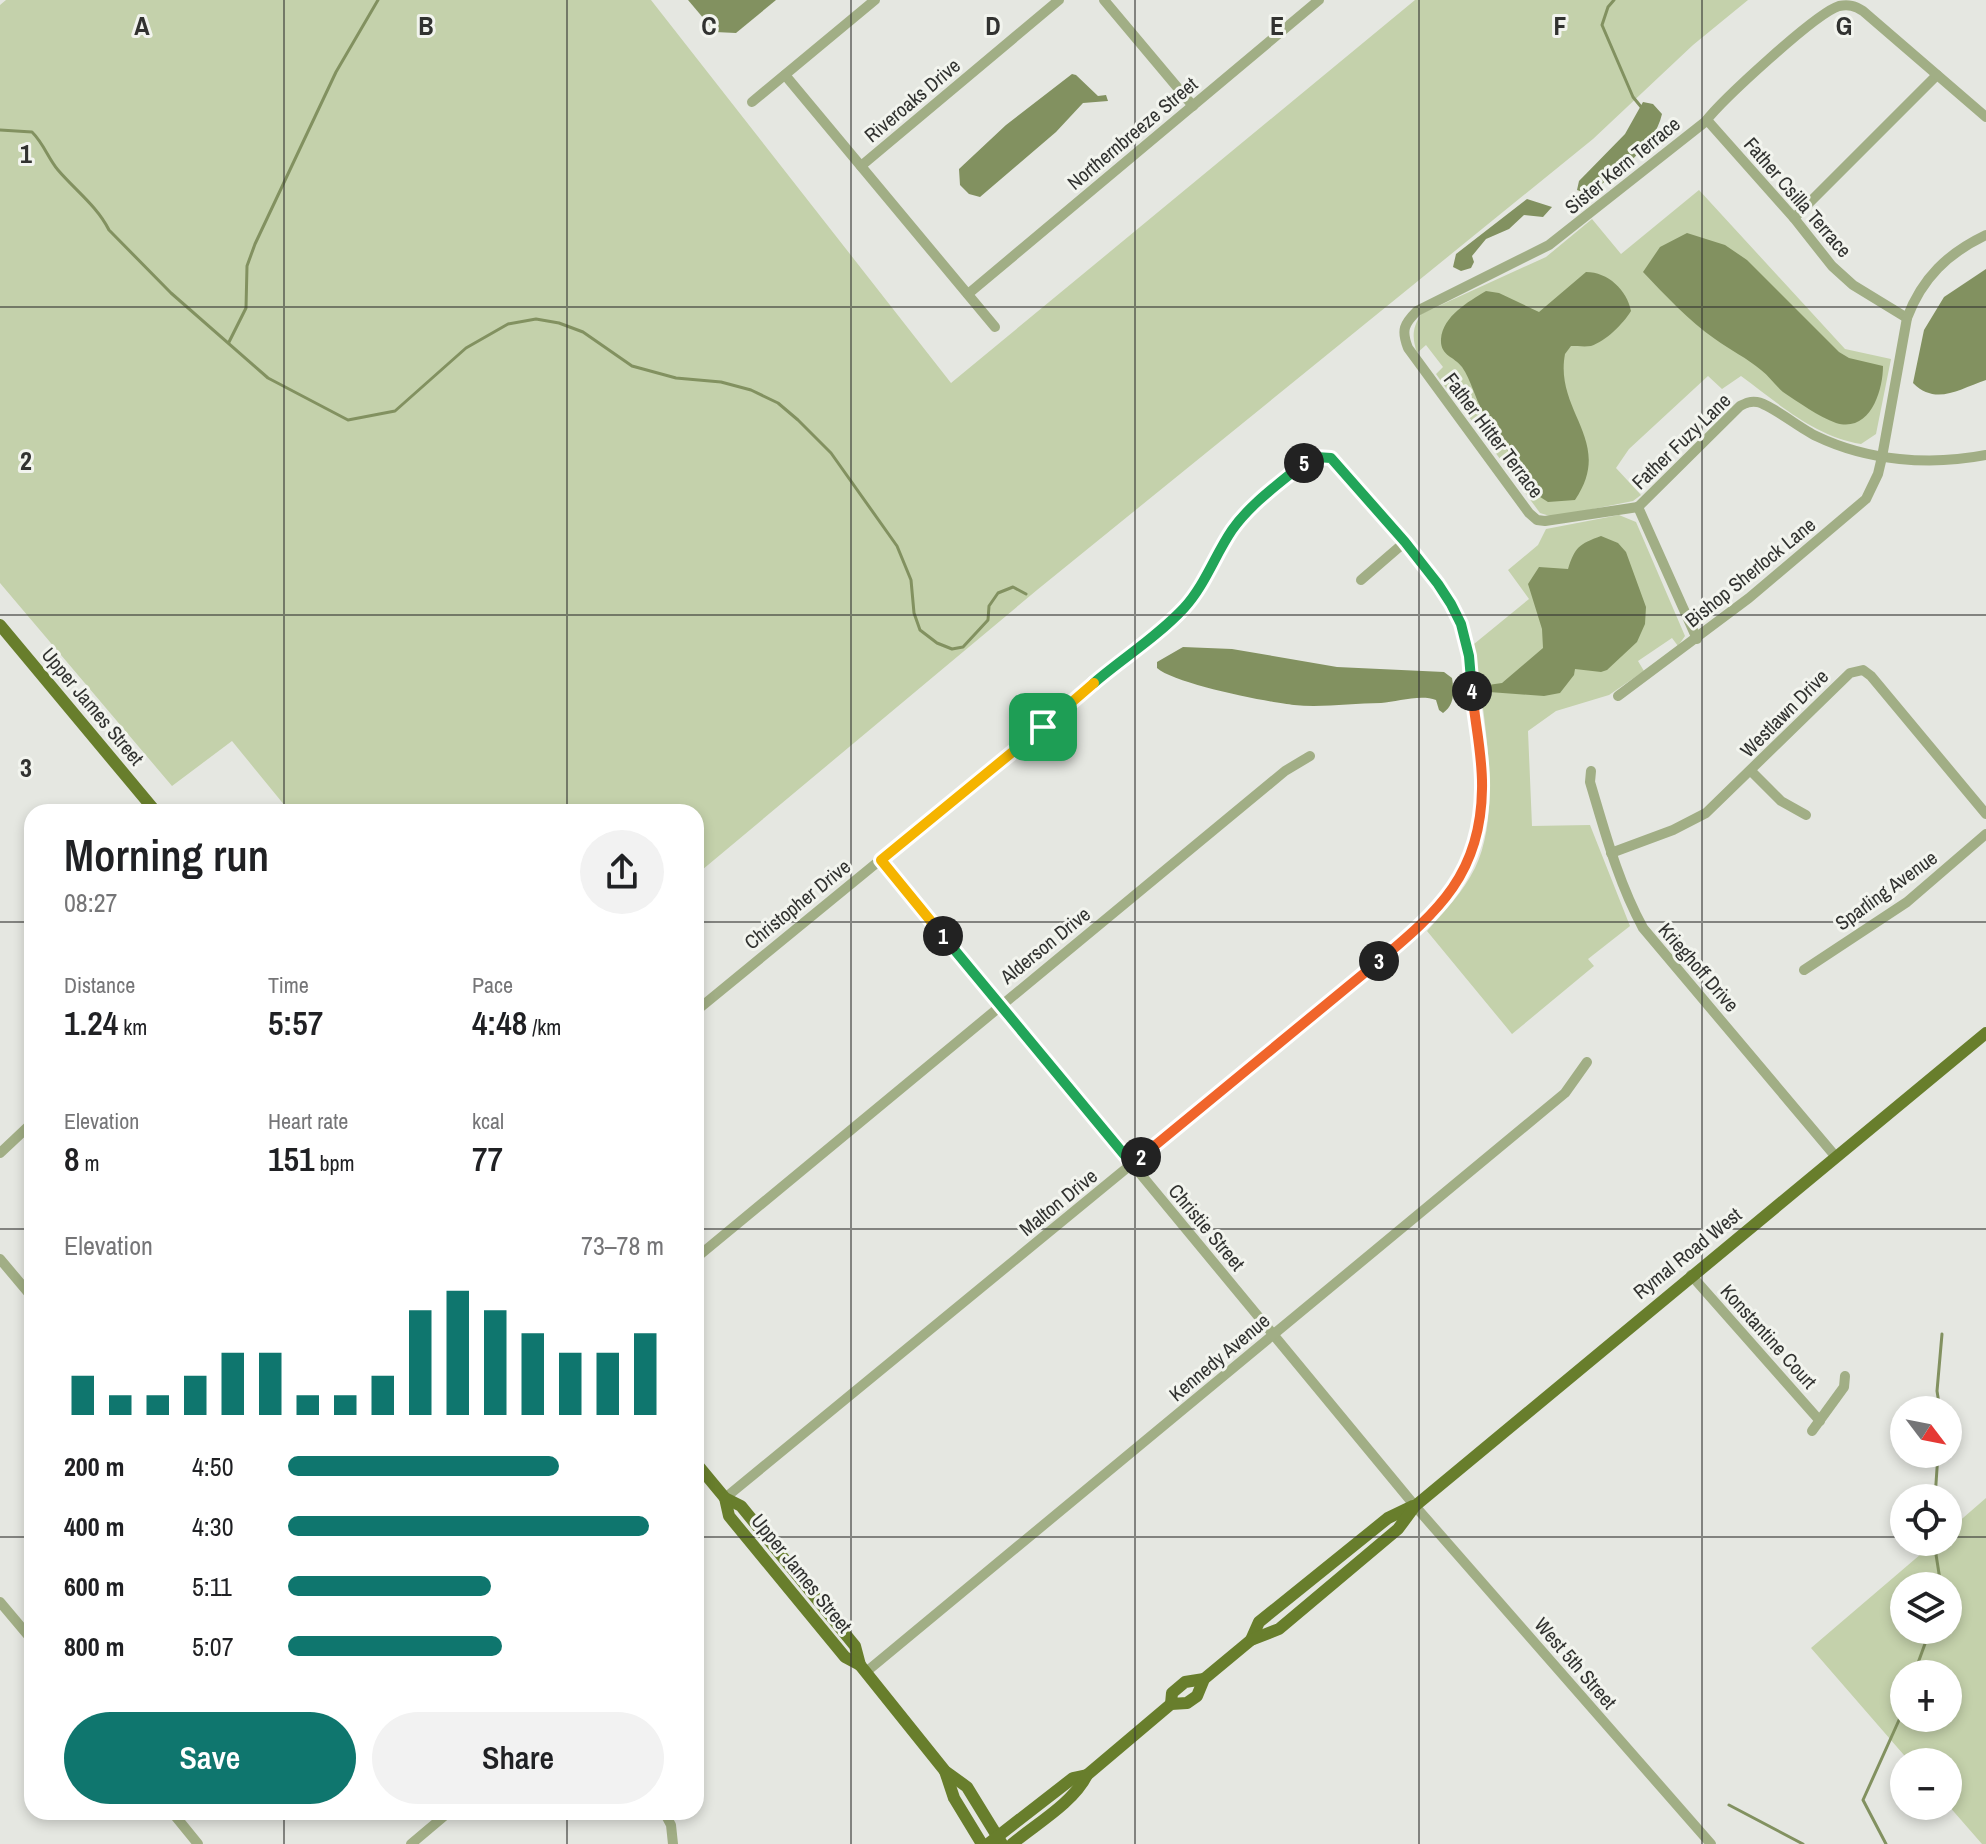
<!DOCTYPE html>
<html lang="en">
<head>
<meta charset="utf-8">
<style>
	body { margin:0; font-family:"Archivo Narrow",sans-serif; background:#f2f2f2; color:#202124; height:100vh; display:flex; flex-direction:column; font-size:30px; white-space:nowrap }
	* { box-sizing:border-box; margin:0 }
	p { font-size:26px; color:#757577 }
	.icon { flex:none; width:44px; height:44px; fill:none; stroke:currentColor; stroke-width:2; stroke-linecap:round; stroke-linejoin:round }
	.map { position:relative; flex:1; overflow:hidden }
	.side { position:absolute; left:24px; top:804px; width:680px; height:1016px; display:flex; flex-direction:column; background:#fff; border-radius:24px; box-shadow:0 4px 12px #0003 }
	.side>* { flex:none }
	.needle { width:52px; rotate:122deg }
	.controls { position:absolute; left:1890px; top:1396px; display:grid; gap:16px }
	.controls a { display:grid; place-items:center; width:72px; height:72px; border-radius:50%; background:#fff; box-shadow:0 4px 12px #0003; font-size:40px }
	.pin { position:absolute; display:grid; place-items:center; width:68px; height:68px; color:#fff; margin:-34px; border-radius:16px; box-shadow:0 4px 12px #0006 }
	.km { position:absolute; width:40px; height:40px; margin:-20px; border-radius:50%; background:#222; color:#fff; font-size:22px; line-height:40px; text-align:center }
	.round { display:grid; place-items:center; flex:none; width:84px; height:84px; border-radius:42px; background:#f2f2f2 }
	.headline { display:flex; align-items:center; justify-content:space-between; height:136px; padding:0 40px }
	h1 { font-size:44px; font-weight:600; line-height:60px }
	.stats { display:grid; grid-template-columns:repeat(3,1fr); gap:12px; height:136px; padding:8px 40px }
	.stats div { display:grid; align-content:center }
	.stats b { font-size:34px; font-weight:600 }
	.stats small { font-size:22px; font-weight:400 }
	.stats p { font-size:22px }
	.chart { height:224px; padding:16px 40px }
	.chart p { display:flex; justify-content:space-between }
	.chart svg { width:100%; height:144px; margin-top:8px; stroke:#0f766e; stroke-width:6 }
	.primary-button { display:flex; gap:16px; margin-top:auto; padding:16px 40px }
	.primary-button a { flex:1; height:92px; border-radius:48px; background:#0f766e; color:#fff; font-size:32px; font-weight:600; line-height:92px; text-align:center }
	.primary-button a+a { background:#f2f2f2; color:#202124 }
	ul { padding:0 40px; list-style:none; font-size:26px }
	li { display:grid; grid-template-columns:128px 96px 1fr; align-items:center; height:60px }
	li i { height:20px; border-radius:10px; background:#0f766e }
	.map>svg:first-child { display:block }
	.green { fill:#c4d1ab; fill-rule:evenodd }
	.water { fill:#829160 }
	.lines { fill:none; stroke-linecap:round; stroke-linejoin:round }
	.stream { stroke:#829160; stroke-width:3 }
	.minor { stroke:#a1ae85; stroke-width:10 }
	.major { stroke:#687e2c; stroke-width:12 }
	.split-1-casing { stroke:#fff; stroke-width:16 }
	.split-2-casing { stroke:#fff; stroke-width:16 }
	.split-3-casing { stroke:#fff; stroke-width:16 }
	.split-4-casing { stroke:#fff; stroke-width:16 }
	.split-5-casing { stroke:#fff; stroke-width:16 }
	.split-6-casing { stroke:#fff; stroke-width:16 }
	.split-7-casing { stroke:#fff; stroke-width:16 }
	.split-1 { stroke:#f5b400; stroke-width:10 }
	.split-2 { stroke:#22a559; stroke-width:10 }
	.split-3 { stroke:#f0652b; stroke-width:10 }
	.split-4 { stroke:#f0652b; stroke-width:10 }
	.split-5 { stroke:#22a559; stroke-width:10 }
	.split-6 { stroke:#22a559; stroke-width:10 }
	.split-7 { stroke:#f5b400; stroke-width:10 }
	.grid { fill:none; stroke:#313230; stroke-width:2; stroke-opacity:0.55 }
	.labels { text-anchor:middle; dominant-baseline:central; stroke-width:6; stroke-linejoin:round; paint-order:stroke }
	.street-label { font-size:20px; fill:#313230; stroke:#f2f4ee }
	.grid-label { font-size:26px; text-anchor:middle; font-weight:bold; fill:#313230; stroke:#f2f4ee; stroke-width:6; stroke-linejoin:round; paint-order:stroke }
</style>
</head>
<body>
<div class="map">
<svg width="1986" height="1844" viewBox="0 0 1986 1844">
	<rect width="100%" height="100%" fill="#e5e7e1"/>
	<g class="green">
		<path d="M6,0H651L951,383L1415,0H1748L1693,45L1593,139L1037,590L696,875V812H290L232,741L172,786L0,583V5Z"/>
		<path d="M1699,190L1845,349L1891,359L1876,434L1861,444C1814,436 1779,404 1741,376L1722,389L1708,376L1629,449L1616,468L1641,495L1633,501L1553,517L1540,513L1469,417L1475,413L1457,391L1451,395L1436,374L1443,367L1426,345L1417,353C1412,337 1412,329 1421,314L1546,257L1592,219L1621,254Z"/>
		<path d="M1619,515L1636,522L1685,636L1678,646L1672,638L1638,661L1644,671L1609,695L1556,711L1528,731L1532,826L1590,825L1630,926L1588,959L1594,966L1512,1034L1427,931C1445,911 1463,892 1475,868C1504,808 1482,709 1474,644L1529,599L1508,570L1538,545L1546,529Z"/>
		<path d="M1986,1498V1844H1982L1948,1805V1762H1910L1811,1648L1935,1542H1948V1531ZM1904,1586H1948V1630H1904ZM1904,1674H1948V1718H1904Z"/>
	</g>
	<g class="water">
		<path d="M688,0H776L736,33L715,32Z"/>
		<path d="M1072,74L1076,75L1098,96L1106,95L1108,101L1083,103L1056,132L980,197L969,194L960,185L959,169L1006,125Z"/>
		<path d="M1643,102L1653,104L1662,114C1654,149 1615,174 1588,194L1577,190L1579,181L1625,134Z"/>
		<path d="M1527,199L1552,207L1543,217L1524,215L1509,229L1486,239L1472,256L1474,262L1471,268L1461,271L1453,267L1456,254Z"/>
		<path d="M1687,233L1725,245L1747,260L1839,352L1849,358L1883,366C1883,391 1870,433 1836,423C1819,417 1798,402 1783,392C1775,385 1769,376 1761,370C1747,358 1730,350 1715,339C1689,321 1665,295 1643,272L1660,247Z"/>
		<path d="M1986,269V380C1959,389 1936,406 1913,383L1924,330L1944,297Z"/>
		<path d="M1586,272C1608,272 1627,290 1631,311C1623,324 1606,341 1591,346C1585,347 1577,346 1571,346L1565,354C1554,412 1615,441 1575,500L1548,502L1537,495C1519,468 1500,440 1483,412C1475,398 1471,380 1462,367C1454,356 1440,356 1441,339C1443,316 1468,302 1486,291L1499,293L1539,312Z"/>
		<path d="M1601,536L1618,543L1626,552L1646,607L1645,624L1637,642L1607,670L1601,672L1575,669L1574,675L1560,693L1544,696L1489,692L1488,685L1502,683L1543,648L1542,629L1528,584L1539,567L1568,569C1575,547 1579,544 1601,536Z"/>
		<path d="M1183,647L1232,649L1337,667L1444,672L1452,678C1454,691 1455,705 1443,713L1439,710L1436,700C1420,694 1397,702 1381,703C1352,703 1322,708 1294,705C1267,702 1175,684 1157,668V662Z"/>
	</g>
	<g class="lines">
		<g class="stream">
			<path d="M1614,0L1608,7L1602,25L1633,97L1642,108"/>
			<path d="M0,130L32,132C44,144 48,158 58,170C75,190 97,206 109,230L171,293L268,378L348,420L395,411L466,348L508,324L536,319L559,323L583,332L632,366L676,378L721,382L751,390L778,403L798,420L831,453L897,546L911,580L914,613L920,630L937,643L952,649L963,647L988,620L989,606L998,593L1013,587L1026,594"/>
			<path d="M229,342L246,308L247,266L255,244L336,72L378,0"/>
			<path d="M1940,1410L1937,1391L1942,1334"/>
			<path d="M1935,1498L1938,1454"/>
			<path d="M1934,1542L1941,1586"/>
			<path d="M1914,1674L1930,1630"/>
			<path d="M1729,1805L1803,1844"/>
			<path d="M1886,1844L1863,1800L1904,1709"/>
		</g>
		<g class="minor">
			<path d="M1104,0L1193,106"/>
			<path d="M785,75L995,327"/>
			<path d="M752,102L875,0"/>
			<path d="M1707,120L1794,218L1832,266L1853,285L1907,318"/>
			<path d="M861,166L1059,0"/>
			<path d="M1794,218L1937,75"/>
			<path d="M968,294L1319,0"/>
			<path d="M1638,507L1545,521L1537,520L1529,513L1408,348C1401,330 1404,324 1417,311L1549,245L1705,122C1722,100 1816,13 1839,6C1849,4 1855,6 1863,11L1986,117"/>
			<path d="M1638,507L1740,406C1746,403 1750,401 1757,402C1770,404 1801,429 1816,436C1868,461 1930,466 1986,455"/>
			<path d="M1638,507L1697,639"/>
			<path d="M1361,580L1405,542"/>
			<path d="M1618,696L1749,598L1866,499L1878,474L1882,457L1907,318C1922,278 1948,253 1986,235"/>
			<path d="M1591,771L1590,782C1605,832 1618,882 1643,928L1836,1157"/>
			<path d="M1751,771L1781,801L1806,815"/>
			<path d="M1611,853L1673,830L1706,813L1850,673L1863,670L1871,676L1986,814"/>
			<path d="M881,860L1415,1506L1711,1844"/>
			<path d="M1804,970L1907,902L1986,834"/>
			<path d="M696,1011L1156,634L1185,607L1205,579L1235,526L1249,511L1305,462L1316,457L1331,458C1354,482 1374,507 1395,531C1415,554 1436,577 1451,604C1473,644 1471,690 1476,734C1480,766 1487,799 1479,831C1470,868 1448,896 1424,924L725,1498"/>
			<path d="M0,1153L32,1123"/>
			<path d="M696,1258L1285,771L1310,756"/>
			<path d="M0,1259L32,1297"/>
			<path d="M1691,1275L1820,1421"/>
			<path d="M1812,1431L1844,1387L1845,1376"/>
			<path d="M0,1602L32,1640"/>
			<path d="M866,1672L1565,1093L1587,1062"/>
			<path d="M172,1812L198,1844"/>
			<path d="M664,1812L671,1825L673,1844"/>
			<path d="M411,1844L449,1812"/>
		</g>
		<g class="major">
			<path d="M0,625L156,812"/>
			<path d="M696,1463L725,1498L741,1506L855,1646L860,1665"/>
			<path d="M725,1498L729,1516L845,1657L860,1665L945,1771L967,1787L1002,1844"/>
			<path d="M1251,1640L1259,1622L1388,1518L1413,1506"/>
			<path d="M1171,1704L1172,1693L1185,1682L1204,1679"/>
			<path d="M945,1771L954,1798L982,1844"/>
			<path d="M988,1844L1073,1778L1087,1775"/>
			<path d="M1012,1844C1036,1824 1073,1803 1087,1775L1171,1704L1187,1703L1197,1696L1204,1679L1251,1640L1279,1629L1398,1529L1415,1506L1986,1033"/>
		</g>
	</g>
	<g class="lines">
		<defs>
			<path id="split-1" d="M943,936L881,860L1043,727"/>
			<path id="split-2" d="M943,936L1132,1164L1141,1157"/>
			<path id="split-3" d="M1141,1157L1379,961"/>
			<path id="split-4" d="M1379,961C1439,911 1481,873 1482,789C1483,757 1475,724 1472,691"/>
			<path id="split-5" d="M1304,463L1316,457L1331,458L1405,542L1438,584L1451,604L1461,624L1469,656L1472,691"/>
			<path id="split-6" d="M1094,683C1123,658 1157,637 1184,608C1205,585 1215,555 1232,530C1251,503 1280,483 1304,463"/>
			<path id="split-7" d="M1043,727L1094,683"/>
		</defs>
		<use href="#split-1" class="split-1-casing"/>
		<use href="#split-2" class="split-2-casing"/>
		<use href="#split-3" class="split-3-casing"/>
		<use href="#split-4" class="split-4-casing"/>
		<use href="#split-5" class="split-5-casing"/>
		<use href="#split-6" class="split-6-casing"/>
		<use href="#split-7" class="split-7-casing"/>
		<use href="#split-1" class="split-1"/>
		<use href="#split-2" class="split-2"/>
		<use href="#split-3" class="split-3"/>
		<use href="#split-4" class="split-4"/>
		<use href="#split-5" class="split-5"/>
		<use href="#split-6" class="split-6"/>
		<use href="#split-7" class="split-7"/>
	</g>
	<path class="grid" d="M284,0V812M567,0V812M851,0V1844M1135,0V1844M1419,0V1844M1702,0V1844M0,307H1986M0,615H1986M0,922H32M696,922H1986M0,1229H32M696,1229H1986M0,1537H32M696,1537H1904M1948,1537H1986M284,1812V1844M567,1812V1844"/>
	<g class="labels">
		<g class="street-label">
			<text transform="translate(912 100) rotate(-40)">Riveroaks Drive</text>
			<text transform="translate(1132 133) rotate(-40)">Northernbreeze Street</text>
			<text transform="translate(1622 165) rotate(-39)">Sister Kern Terrace</text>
			<text transform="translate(1798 197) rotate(49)">Father Csilla Terrace</text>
			<text transform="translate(1494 435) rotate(53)">Father Hitter Terrace</text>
			<text transform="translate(1681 441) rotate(-44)">Father Fuzy Lane</text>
			<text transform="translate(1750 572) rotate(-39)">Bishop Sherlock Lane</text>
			<text transform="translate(93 706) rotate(50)">Upper James Street</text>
			<text transform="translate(1784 713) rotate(-45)">Westlawn Drive</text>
			<text transform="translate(1886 890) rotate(-36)">Sparling Avenue</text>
			<text transform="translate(797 904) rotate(-39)">Christopher Drive</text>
			<text transform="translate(1045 945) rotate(-39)">Alderson Drive</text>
			<text transform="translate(1699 967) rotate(49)">Krieghoff Drive</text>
			<text transform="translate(1058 1202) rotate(-39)">Malton Drive</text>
			<text transform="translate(1207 1227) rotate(50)">Christie Street</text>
			<text transform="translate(1687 1253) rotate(-39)">Rymal Road West</text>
			<text transform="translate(1769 1336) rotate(48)">Konstantine Court</text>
			<text transform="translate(1219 1357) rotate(-40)">Kennedy Avenue</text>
			<text transform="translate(802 1573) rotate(51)">Upper James Street</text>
			<text transform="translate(1576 1663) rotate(49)">West 5th Street</text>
		</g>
	</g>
	<g class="grid-label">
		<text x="142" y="35">A</text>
		<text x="426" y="35">B</text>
		<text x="709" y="35">C</text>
		<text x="993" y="35">D</text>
		<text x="1277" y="35">E</text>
		<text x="1560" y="35">F</text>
		<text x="1844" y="35">G</text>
		<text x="26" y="163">1</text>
		<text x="26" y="470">2</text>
		<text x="26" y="777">3</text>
	</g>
</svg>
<div class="controls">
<a><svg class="needle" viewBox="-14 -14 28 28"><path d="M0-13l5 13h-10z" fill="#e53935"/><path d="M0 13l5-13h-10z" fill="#757577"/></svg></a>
<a><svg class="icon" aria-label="locate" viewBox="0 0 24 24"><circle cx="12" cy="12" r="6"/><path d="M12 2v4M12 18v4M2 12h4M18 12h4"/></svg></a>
<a><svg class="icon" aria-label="layers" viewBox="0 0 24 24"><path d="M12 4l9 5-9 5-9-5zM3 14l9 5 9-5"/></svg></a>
<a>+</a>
<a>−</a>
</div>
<div class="pin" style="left:1043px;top:727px;background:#1e9e55"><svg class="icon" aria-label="arrive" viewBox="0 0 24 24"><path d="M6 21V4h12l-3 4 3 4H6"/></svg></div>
<b class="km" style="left:943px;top:936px">1</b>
<b class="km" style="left:1141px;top:1157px">2</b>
<b class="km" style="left:1379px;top:961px">3</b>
<b class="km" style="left:1472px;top:691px">4</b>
<b class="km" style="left:1304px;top:463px">5</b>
<section class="side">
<div class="headline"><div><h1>Morning run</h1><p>08:27</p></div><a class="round"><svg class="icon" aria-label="share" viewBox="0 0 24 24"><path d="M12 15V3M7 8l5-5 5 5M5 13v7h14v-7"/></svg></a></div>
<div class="stats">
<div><p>Distance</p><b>1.24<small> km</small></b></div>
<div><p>Time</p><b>5:57</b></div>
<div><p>Pace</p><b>4:48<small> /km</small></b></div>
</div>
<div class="stats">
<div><p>Elevation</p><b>8<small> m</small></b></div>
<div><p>Heart rate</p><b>151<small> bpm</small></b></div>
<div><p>kcal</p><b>77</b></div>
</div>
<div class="chart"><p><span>Elevation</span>73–78 m</p>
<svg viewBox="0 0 160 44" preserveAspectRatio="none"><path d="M5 44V32M15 44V38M25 44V38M35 44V32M45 44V25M55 44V25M65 44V38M75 44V38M85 44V32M95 44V12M105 44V6M115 44V12M125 44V19M135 44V25M145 44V25M155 44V19"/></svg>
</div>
<ul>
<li><b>200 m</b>4:50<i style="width:72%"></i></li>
<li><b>400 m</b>4:30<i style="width:96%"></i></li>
<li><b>600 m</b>5:11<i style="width:54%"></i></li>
<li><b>800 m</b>5:07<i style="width:57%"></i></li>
</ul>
<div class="primary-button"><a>Save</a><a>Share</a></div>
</section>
</div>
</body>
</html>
